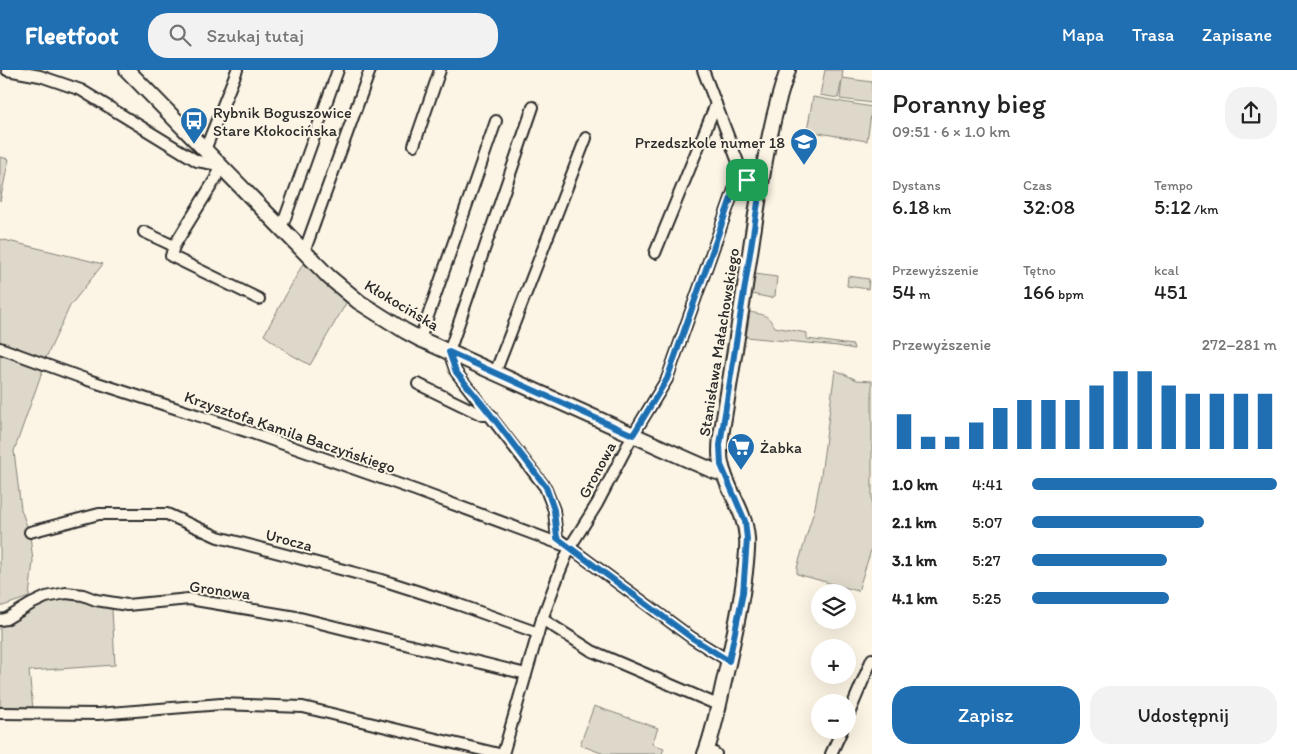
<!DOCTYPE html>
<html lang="pl">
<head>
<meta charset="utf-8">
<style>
	body { margin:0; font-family:Itim,sans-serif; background:#f2f2f2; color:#222; height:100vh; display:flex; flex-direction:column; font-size:19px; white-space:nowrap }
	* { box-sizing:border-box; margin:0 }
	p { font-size:16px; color:#767676 }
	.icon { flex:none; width:28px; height:28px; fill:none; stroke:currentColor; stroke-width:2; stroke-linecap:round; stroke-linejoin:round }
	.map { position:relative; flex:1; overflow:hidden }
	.drawer { display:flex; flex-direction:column; background:#fff; width:425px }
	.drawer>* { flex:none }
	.controls { position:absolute; left:811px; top:514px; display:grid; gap:10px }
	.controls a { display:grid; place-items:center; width:45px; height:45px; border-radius:50%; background:#fff; box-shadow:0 5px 20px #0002; font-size:25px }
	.pin { position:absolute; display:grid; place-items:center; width:42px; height:42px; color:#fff; margin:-21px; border-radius:10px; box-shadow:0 2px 8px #0006 }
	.round { display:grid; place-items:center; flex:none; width:52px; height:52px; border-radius:20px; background:#f2f2f2 }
	.overview { display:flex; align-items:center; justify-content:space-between; height:85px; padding:0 20px }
	h1 { font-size:28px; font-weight:600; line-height:38px }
	.metrics { display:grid; grid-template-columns:repeat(3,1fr); gap:8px; height:85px; padding:5px 20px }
	.metrics div { display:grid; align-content:center }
	.metrics b { font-size:21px; font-weight:600 }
	.metrics small { font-size:14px; font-weight:400 }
	.metrics p { font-size:14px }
	.chart { height:140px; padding:10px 20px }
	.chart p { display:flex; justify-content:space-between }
	.chart svg { width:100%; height:90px; margin-top:5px; stroke:#1f6fb2; stroke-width:6 }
	.cta { display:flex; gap:10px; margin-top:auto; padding:10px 20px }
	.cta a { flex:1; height:58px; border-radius:20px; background:#1f6fb2; color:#fff; font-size:20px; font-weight:600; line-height:58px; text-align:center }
	.cta a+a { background:#f2f2f2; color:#222 }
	ul { padding:0 20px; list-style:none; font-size:16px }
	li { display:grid; grid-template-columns:80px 60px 1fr; align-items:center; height:38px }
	li i { height:12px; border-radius:6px; background:#1f6fb2 }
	header { display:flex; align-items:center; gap:30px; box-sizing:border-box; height:70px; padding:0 25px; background:#1f6fb2; color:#fff }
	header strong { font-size:24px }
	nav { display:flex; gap:28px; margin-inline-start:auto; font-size:18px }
	.search { width:350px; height:45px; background:#f2f2f2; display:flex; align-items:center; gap:12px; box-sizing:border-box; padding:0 18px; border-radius:20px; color:#767676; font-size:19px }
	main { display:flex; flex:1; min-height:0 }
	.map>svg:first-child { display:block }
	.green { fill:#ded8ca; stroke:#84827a }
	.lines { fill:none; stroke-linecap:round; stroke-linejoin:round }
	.street-casing { stroke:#2b2b2b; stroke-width:14 }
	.secondary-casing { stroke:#2b2b2b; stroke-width:18 }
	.street { stroke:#fcf5e5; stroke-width:10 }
	.secondary { stroke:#fcf5e5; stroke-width:14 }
	.route-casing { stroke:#fff; stroke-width:10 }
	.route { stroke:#1f6fb2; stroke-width:6 }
	.labels { text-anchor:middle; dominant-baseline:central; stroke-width:4; stroke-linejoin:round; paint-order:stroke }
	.poi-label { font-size:16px; fill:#2b2b2b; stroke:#fcf5e5; text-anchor:start }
	.street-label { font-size:16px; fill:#2b2b2b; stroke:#fcf5e5 }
</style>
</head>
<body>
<header>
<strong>Fleetfoot</strong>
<div class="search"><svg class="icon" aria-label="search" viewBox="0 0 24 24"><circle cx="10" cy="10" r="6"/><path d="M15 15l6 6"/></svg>Szukaj tutaj</div>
<nav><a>Mapa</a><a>Trasa</a><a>Zapisane</a></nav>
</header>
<main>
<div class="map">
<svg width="872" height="684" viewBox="0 0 872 684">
	<rect width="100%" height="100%" fill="#fcf5e5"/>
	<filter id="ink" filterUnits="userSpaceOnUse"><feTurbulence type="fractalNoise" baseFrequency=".02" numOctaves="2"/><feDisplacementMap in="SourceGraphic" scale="10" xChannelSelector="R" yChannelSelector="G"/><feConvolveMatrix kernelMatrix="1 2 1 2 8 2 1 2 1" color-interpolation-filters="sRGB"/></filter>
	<g filter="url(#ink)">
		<g class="green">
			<path d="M825,0H843L842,8L872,12V33L840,29L842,9L838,28L820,25Z"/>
			<path d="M813,27L872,37L867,71L807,61Z"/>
			<path d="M0,87L9,89L0,131Z"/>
			<path d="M0,169L103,194L70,236L45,290L0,273Z"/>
			<path d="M305,190L348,230L310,295L290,284L264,265Z"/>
			<path d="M755,204L777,207L775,226L771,228L752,224Z"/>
			<path d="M848,206L869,209L868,219L847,216Z"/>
			<path d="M750,242C764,245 767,244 775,257L807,263V269L853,275L854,279L838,276L746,267Z"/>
			<path d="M0,284L43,299L14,381L21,439L30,465L33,491L29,527L0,537Z"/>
			<path d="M835,300L857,310L872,311V477L858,521L797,504V498L815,437L821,405Z"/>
			<path d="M68,527L82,528L112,539L115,595L29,601L33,639L0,641V551L48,529Z"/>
			<path d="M594,636L658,658L652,674L664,678L662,684H604L580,675Z"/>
		</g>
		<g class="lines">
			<defs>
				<g id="street">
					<path d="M7,0L40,6L81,20L197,91L219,95L216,108L174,176L144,162"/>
					<path d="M703,0L741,100L747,111L759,126"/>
					<path d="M533,37L449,282L456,302L545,417L554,440L557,468L692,568L729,591"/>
					<path d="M414,75L440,0"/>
					<path d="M205,80L237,0"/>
					<path d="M279,156L284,151L338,0"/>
					<path d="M174,176L171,186L259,229"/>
					<path d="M302,180L307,174L370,0"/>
					<path d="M655,183L716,34"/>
					<path d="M420,269L496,51"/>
					<path d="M0,278L88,310L252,363L415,420L563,475"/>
					<path d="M495,303L586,68"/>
					<path d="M418,314L482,345H491"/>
					<path d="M30,462L99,444H167L218,467L382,510L460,535L538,563"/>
					<path d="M542,549L592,581L718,635"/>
					<path d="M0,550L6,549L31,534L46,527L66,523L83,525L96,530L127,535L189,529L296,547L526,604"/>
					<path d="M0,643L98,644L221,634L303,637L499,684"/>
					<path d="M848,646L872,589"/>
					<path d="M707,679L716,684"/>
					<path d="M503,684L542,549L560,501L570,477L597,434L633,365L667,309L741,100"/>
					<path d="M831,684L842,660"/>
				</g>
				<g id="secondary">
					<path d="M127,0L329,207L359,232L405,261L420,269L691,391L714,401L724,404"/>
					<path d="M705,684C715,659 719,632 725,607C733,572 741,537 745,502C746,491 748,479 747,468C745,439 726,420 721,393C719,384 720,375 721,366C732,299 743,231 753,163C762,109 769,52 788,0"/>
				</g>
			</defs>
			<use href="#street" class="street-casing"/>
			<use href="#secondary" class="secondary-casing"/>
			<use href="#street" class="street"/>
			<use href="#secondary" class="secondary"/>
		</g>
	</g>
	<g class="lines" filter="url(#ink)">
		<defs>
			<path id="route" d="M741,100L747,110L759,126L720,375L721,395L745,451L747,469L743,523L729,591L692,568L557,468L554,440L546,417L491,345L456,302L449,282L633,365L667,309Z"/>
		</defs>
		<use href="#route" class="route-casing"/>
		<use href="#route" class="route"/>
	</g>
	<defs>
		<symbol id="bus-pin" viewBox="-11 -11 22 30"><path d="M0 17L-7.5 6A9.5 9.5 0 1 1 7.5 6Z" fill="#1f6fb2" stroke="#fcf5e5"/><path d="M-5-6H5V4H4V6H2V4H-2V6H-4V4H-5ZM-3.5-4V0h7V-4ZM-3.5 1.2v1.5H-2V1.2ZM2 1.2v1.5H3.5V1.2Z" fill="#fff"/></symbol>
		<symbol id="school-pin" viewBox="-11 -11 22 30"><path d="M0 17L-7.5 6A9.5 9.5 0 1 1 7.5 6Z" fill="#1f6fb2" stroke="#fcf5e5"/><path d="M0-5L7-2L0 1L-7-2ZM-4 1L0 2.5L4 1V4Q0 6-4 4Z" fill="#fff"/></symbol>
		<symbol id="supermarket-pin" viewBox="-11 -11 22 30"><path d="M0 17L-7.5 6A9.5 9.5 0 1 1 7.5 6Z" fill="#1f6fb2" stroke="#fcf5e5"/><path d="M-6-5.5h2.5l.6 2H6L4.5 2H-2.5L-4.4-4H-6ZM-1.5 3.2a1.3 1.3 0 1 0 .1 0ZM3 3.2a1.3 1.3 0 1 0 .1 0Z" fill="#fff"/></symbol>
	</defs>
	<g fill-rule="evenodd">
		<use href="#bus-pin" x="178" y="35" width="32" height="43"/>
		<use href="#school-pin" x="788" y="56" width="32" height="43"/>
		<use href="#supermarket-pin" x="725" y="361" width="32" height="43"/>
	</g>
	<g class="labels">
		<g class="poi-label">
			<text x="213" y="42">Rybnik Boguszowice<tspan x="213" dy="18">Stare Kłokocińska</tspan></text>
			<text x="785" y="72" text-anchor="end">Przedszkole numer 18</text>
			<text x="760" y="377">Żabka</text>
		</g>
		<g class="street-label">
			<text transform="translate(402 235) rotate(31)">Kłokocińska</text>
			<text transform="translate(719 272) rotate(-81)">Stanisława Małachowskiego</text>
			<text transform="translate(290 362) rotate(19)">Krzysztofa Kamila Baczyńskiego</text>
			<text transform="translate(597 400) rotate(-62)">Gronowa</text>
			<text transform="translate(289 470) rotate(15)">Urocza</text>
			<text transform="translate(220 520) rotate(8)">Gronowa</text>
		</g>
	</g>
</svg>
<div class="controls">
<a><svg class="icon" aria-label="layers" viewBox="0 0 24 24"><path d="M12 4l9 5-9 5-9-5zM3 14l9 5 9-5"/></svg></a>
<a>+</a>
<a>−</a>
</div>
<div class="pin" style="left:747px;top:110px;background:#1e9e55"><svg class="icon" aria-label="arrive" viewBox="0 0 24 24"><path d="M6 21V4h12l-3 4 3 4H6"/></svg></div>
</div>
<section class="drawer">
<div class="overview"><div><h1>Poranny bieg</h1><p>09:51 · 6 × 1.0 km</p></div><a class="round"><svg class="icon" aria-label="share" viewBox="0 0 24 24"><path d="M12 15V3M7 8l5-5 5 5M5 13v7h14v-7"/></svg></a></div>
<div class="metrics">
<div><p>Dystans</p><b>6.18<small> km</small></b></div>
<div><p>Czas</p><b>32:08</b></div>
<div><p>Tempo</p><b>5:12<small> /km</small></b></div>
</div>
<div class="metrics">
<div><p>Przewyższenie</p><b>54<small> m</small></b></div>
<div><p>Tętno</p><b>166<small> bpm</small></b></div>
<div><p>kcal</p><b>451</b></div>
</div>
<div class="chart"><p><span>Przewyższenie</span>272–281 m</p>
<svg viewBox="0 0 160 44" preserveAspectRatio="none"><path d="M5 44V27M15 44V38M25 44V38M35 44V31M45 44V24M55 44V20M65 44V20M75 44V20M85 44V13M95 44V6M105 44V6M115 44V13M125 44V17M135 44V17M145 44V17M155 44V17"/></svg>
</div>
<ul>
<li><b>1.0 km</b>4:41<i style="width:100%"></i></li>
<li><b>2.1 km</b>5:07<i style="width:70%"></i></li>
<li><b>3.1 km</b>5:27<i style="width:55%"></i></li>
<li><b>4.1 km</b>5:25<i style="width:56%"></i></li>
</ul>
<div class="cta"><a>Zapisz</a><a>Udostępnij</a></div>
</section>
</main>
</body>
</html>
